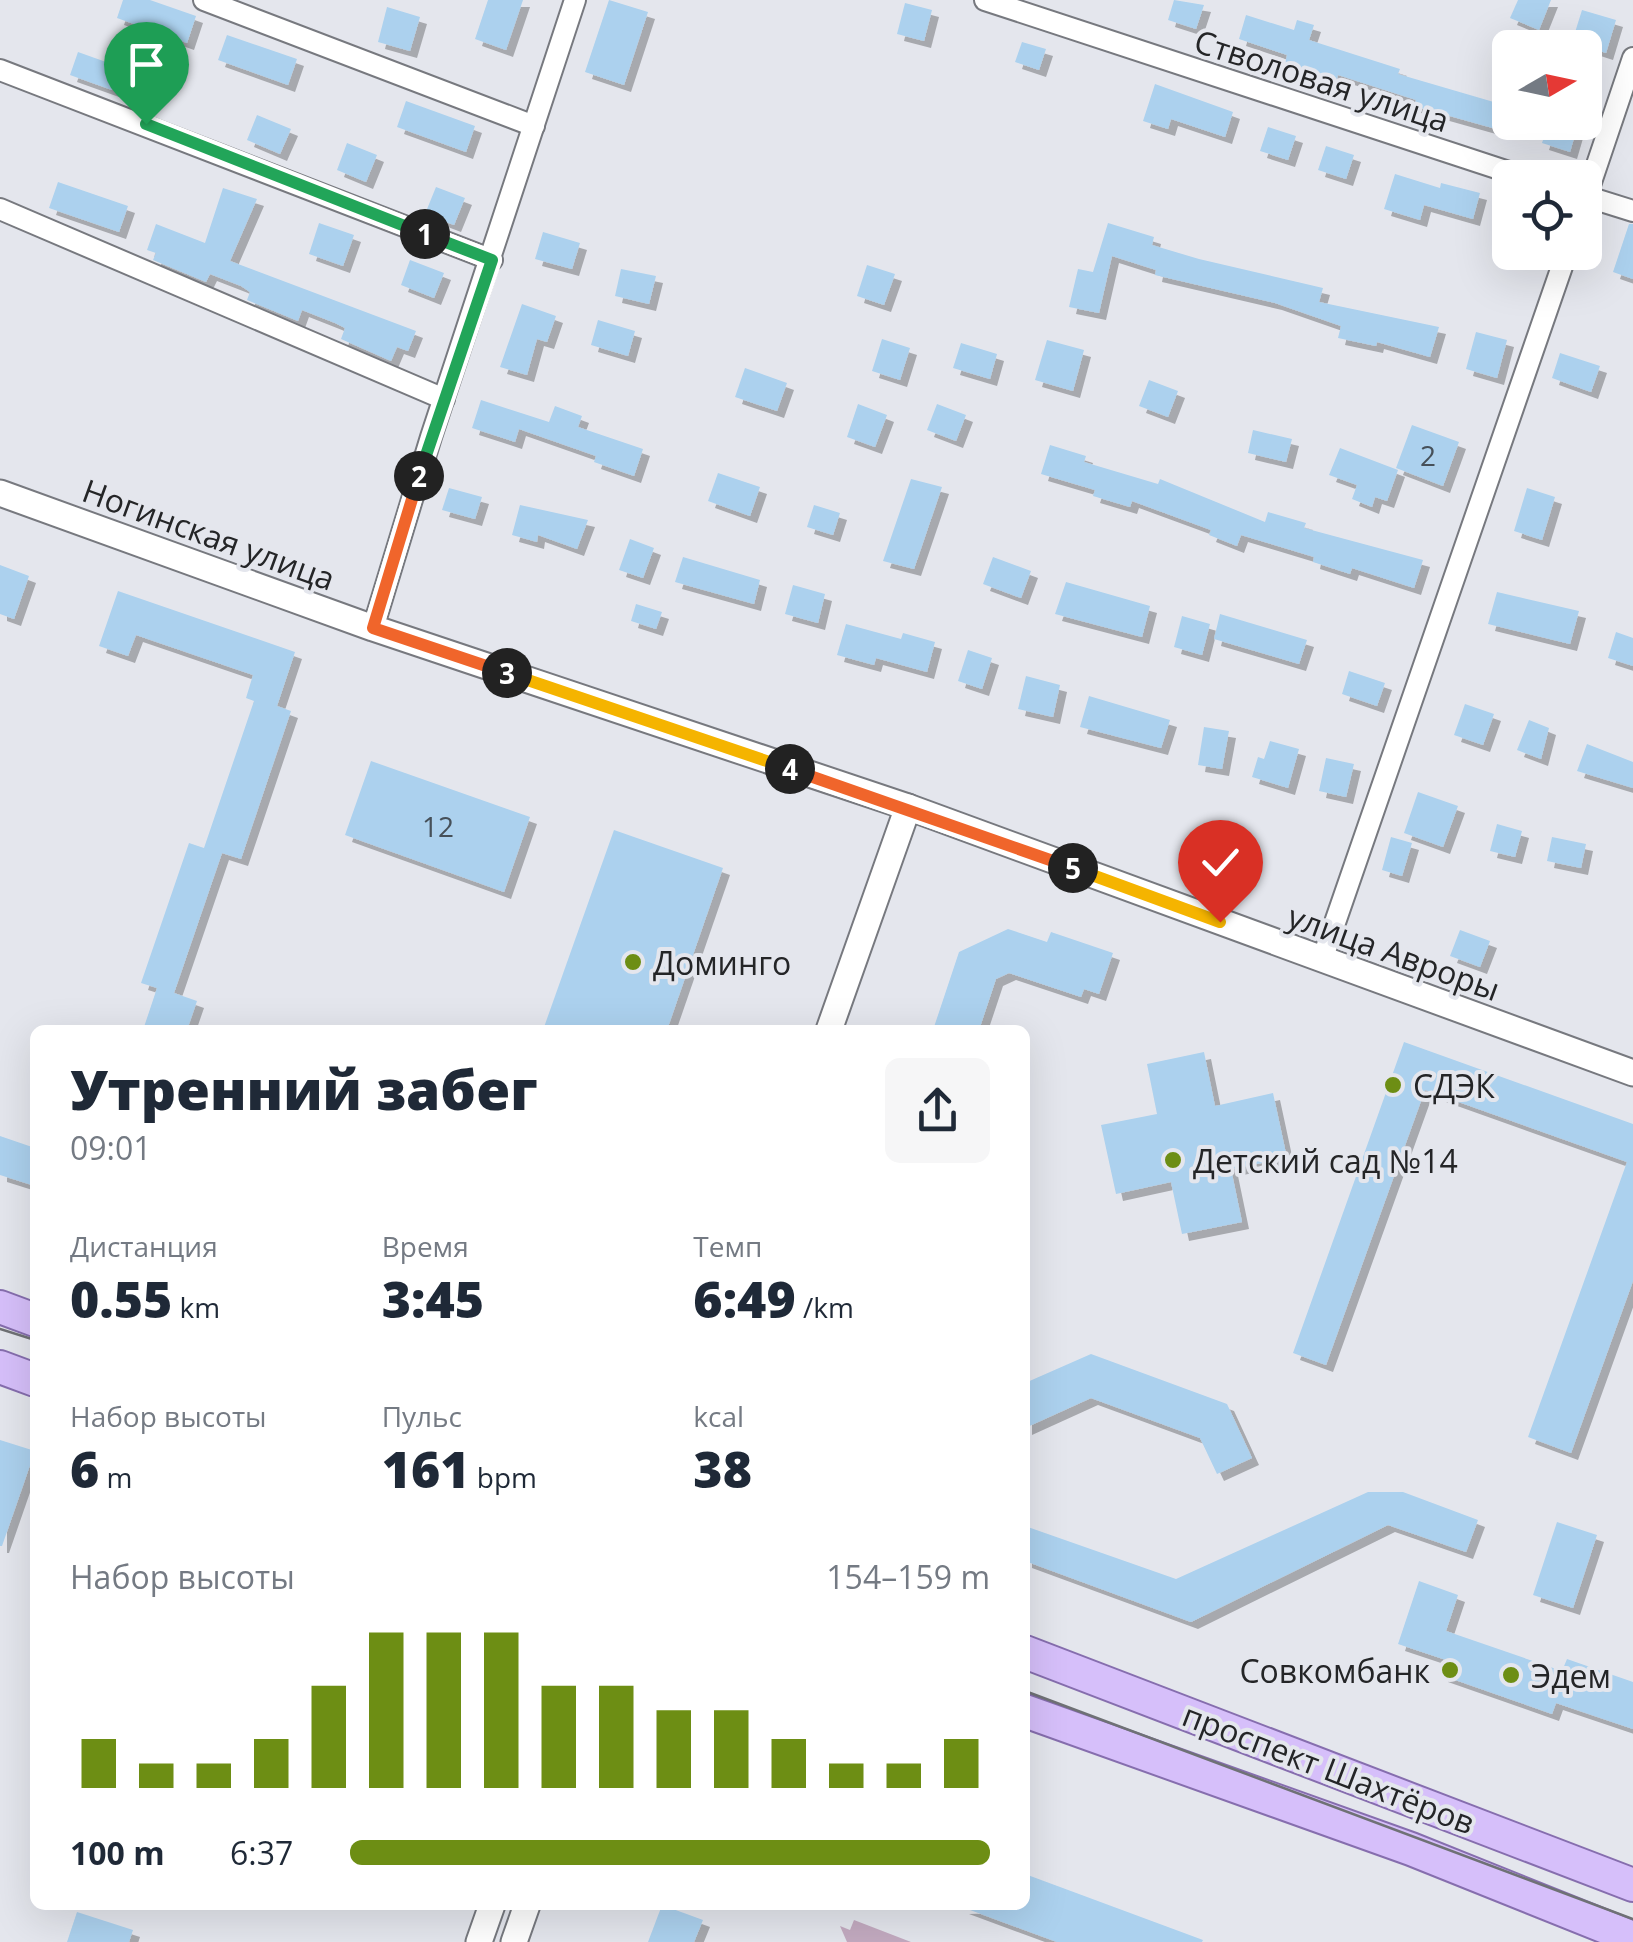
<!DOCTYPE html>
<html lang="ru">
<head>
<meta charset="utf-8">
<style>
	body { margin:0; font-family:"Open Sans",sans-serif; background:#f6f6f7; color:#1f2937; height:100vh; display:flex; flex-direction:column; font-size:38px; white-space:nowrap }
	* { box-sizing:border-box; margin:0 }
	p { font-size:32px; color:#747a83 }
	.icon { flex:none; width:55px; height:55px; fill:none; stroke:currentColor; stroke-width:2; stroke-linecap:round; stroke-linejoin:round }
	.map { position:relative; flex:1; overflow:hidden }
	.drawer { position:absolute; left:30px; top:1025px; width:1000px; height:885px; display:flex; flex-direction:column; background:#fff; border-radius:15px; box-shadow:0 10px 40px #0002 }
	.drawer>* { flex:none }
	.needle { width:65px; rotate:81deg }
	.controls { position:absolute; left:1492px; top:30px; display:grid; gap:20px }
	.controls a { display:grid; place-items:center; width:110px; height:110px; border-radius:15px; background:#fff; box-shadow:0 10px 40px #0002; font-size:50px }
	.pin { position:absolute; display:grid; place-items:center; width:85px; height:85px; color:#fff; margin:-102px -42px; border-radius:50% 50% 50% 0; rotate:-45deg; box-shadow:0 0 10px #0007 }
	.pin .icon { rotate:45deg }
	.km { position:absolute; width:50px; height:50px; margin:-25px; border-radius:50%; background:#222; color:#fff; font-size:28px; line-height:50px; text-align:center }
	.round { display:grid; place-items:center; flex:none; width:105px; height:105px; border-radius:15px; background:#f6f6f7 }
	.headline { display:flex; align-items:center; justify-content:space-between; height:170px; padding:0 40px }
	h1 { font-size:55px; font-weight:800; line-height:75px }
	.metrics { display:grid; grid-template-columns:repeat(3,1fr); gap:15px; height:170px; padding:10px 40px }
	.metrics div { display:grid; align-content:center }
	.metrics b { font-size:50px; font-weight:800 }
	.metrics small { font-size:28px; font-weight:400 }
	.metrics p { font-size:28px }
	.chart { height:280px; padding:20px 40px }
	.chart p { display:flex; justify-content:space-between }
	.chart svg { width:100%; height:180px; margin-top:10px; stroke:#6d8e14; stroke-width:6 }
	ul { padding:0 40px; list-style:none; font-size:32px }
	li { display:grid; grid-template-columns:160px 120px 1fr; align-items:center; height:75px }
	li i { height:25px; border-radius:12px; background:#6d8e14 }
	.map>svg:first-child { display:block }
	.green { fill:#c3aac0 }
	.building { fill:#acd1ee; filter:url(#shadow) }
	.lines { fill:none; stroke-linecap:round; stroke-linejoin:round }
	.minor-casing { stroke:#77797f; stroke-width:24 }
	.tertiary-casing { stroke:#77797f; stroke-width:29 }
	.primary-casing { stroke:#866eae; stroke-width:36 }
	.minor { stroke:#fff; stroke-width:20 }
	.tertiary { stroke:#fff; stroke-width:25 }
	.primary { stroke:#d6bffa; stroke-width:32 }
	.tram { stroke:#6f7175; stroke-width:2.5 }
	.split-1-casing { stroke:#fff; stroke-width:20 }
	.split-2-casing { stroke:#fff; stroke-width:20 }
	.split-3-casing { stroke:#fff; stroke-width:20 }
	.split-4-casing { stroke:#fff; stroke-width:20 }
	.split-5-casing { stroke:#fff; stroke-width:20 }
	.split-6-casing { stroke:#fff; stroke-width:20 }
	.split-1 { stroke:#22a559; stroke-width:12 }
	.split-2 { stroke:#22a559; stroke-width:12 }
	.split-3 { stroke:#f0652b; stroke-width:12 }
	.split-4 { stroke:#f5b400; stroke-width:12 }
	.split-5 { stroke:#f0652b; stroke-width:12 }
	.split-6 { stroke:#f5b400; stroke-width:12 }
	.poi-dot { fill:#6d8e14; stroke:#e4e6ed; stroke-width:4 }
	.labels { text-anchor:middle; dominant-baseline:central; stroke-width:8; stroke-linejoin:round; paint-order:stroke }
	.number-label { font-size:28px; fill:#465059 }
	.street-label { font-size:32px; fill:#242527; stroke:#e4e6ed }
	.poi-label { font-size:32px; fill:#242527; stroke:#e4e6ed; text-anchor:start }
</style>
</head>
<body>
<div class="map">
<svg width="1633" height="1942" viewBox="0 0 1633 1942">
	<defs>
		<filter id="shadow"><feDropShadow dx="7" dy="7" stdDeviation="0" flood-color="#0004"/></filter>
	</defs>
	<rect width="100%" height="100%" fill="#e4e6ed"/>
	<path class="green" d="M854,1920L911,1942H847L840,1926L850,1930Z"/>
	<g class="building">
		<path d="M123,0H150L196,16L187,43L117,18Z"/>
		<path d="M488,0H523L506,50L475,39Z"/>
		<path d="M609,0L648,12L624,85L585,72Z"/>
		<path d="M1174,0L1204,5L1196,29L1168,20Z"/>
		<path d="M1518,0H1551L1539,30L1510,18Z"/>
		<path d="M905,3L932,10L924,41L897,34Z"/>
		<path d="M387,7L420,17L410,51L378,42Z"/>
		<path d="M1582,10L1616,20L1606,53L1572,42Z"/>
		<path d="M1246,15L1294,30L1297,20L1314,25L1309,40L1400,69L1398,74L1504,105L1496,129L1414,106L1416,100L1338,75L1337,79L1285,64L1287,55L1239,39Z"/>
		<path d="M227,35L297,59L288,85L218,60Z"/>
		<path d="M1022,42L1046,49L1039,70L1015,62Z"/>
		<path d="M78,52L120,67L112,90L70,75Z"/>
		<path d="M1155,84L1233,112L1225,137L1171,119L1168,129L1143,121Z"/>
		<path d="M406,101L475,126L466,152L397,127Z"/>
		<path d="M257,115L291,129L280,154L247,140Z"/>
		<path d="M1549,122L1577,128L1570,152L1542,143Z"/>
		<path d="M1268,127L1296,136L1288,160L1260,151Z"/>
		<path d="M347,143L377,155L366,182L337,170Z"/>
		<path d="M1326,146L1354,155L1346,179L1318,170Z"/>
		<path d="M1395,174L1440,188L1441,183L1480,193L1473,219L1424,205L1420,220L1384,209Z"/>
		<path d="M58,182L128,206L119,232L49,208Z"/>
		<path d="M436,187L465,198L454,225L425,214Z"/>
		<path d="M223,188L257,199L230,261L416,331L408,351L397,347L391,361L341,339L345,328L335,323L302,310L298,321L247,300L250,292L241,286L210,274L206,282L153,260L156,253L147,250L156,224L205,243Z"/>
		<path d="M319,223L354,235L343,266L309,254Z"/>
		<path d="M1108,223L1154,237L1152,245L1199,259L1323,288L1319,302L1439,327L1430,357L1377,342L1376,346L1338,338L1341,326L1275,303L1155,275L1156,270L1112,256L1099,313L1069,307L1078,269L1093,272Z"/>
		<path d="M1629,224H1633V279L1613,272Z"/>
		<path d="M543,232L580,243L572,269L535,259Z"/>
		<path d="M410,260L444,273L434,298L401,285Z"/>
		<path d="M867,265L895,274L884,305L857,296Z"/>
		<path d="M621,269L656,276L649,304L615,296Z"/>
		<path d="M522,304L556,316L547,342L537,339L527,375L500,367Z"/>
		<path d="M598,320L635,331L628,356L591,345Z"/>
		<path d="M1476,332L1507,340L1497,378L1466,369Z"/>
		<path d="M882,339L910,348L900,380L872,371Z"/>
		<path d="M1047,340L1084,350L1073,391L1035,380Z"/>
		<path d="M961,343L997,354L990,379L953,368Z"/>
		<path d="M1560,353L1600,366L1591,392L1552,378Z"/>
		<path d="M745,368L787,383L777,411L735,397Z"/>
		<path d="M1149,380L1178,391L1168,417L1139,406Z"/>
		<path d="M481,400L549,422L555,406L582,416L578,427L643,449L634,476L594,462L596,456L519,429L515,442L472,428Z"/>
		<path d="M858,404L887,415L875,447L847,437Z"/>
		<path d="M937,404L966,415L956,441L927,430Z"/>
		<path d="M1412,425L1459,442L1443,486L1396,468Z"/>
		<path d="M1253,430L1292,439L1286,462L1248,453Z"/>
		<path d="M1050,445L1086,456L1084,462L1158,484L1160,479L1265,522L1268,512L1306,523L1304,528L1423,560L1414,588L1352,568L1350,574L1313,562L1314,557L1241,535L1237,546L1209,535L1211,530L1132,501L1130,507L1093,496L1095,490L1041,474Z"/>
		<path d="M1340,448L1398,470L1387,501L1375,497L1372,507L1352,499L1357,485L1329,475Z"/>
		<path d="M718,473L760,487L750,516L708,501Z"/>
		<path d="M911,479L942,487L914,569L883,561Z"/>
		<path d="M449,488L482,497L475,519L442,510Z"/>
		<path d="M1527,488L1555,497L1542,540L1514,531Z"/>
		<path d="M520,505L588,520L577,549L538,535L537,542L512,535Z"/>
		<path d="M814,505L840,513L833,535L807,527Z"/>
		<path d="M630,539L654,548L643,578L619,570Z"/>
		<path d="M683,557L760,580L754,604L675,582Z"/>
		<path d="M993,557L1031,571L1021,598L983,584Z"/>
		<path d="M0,565L29,576L14,619L0,614Z"/>
		<path d="M1066,582L1150,606L1142,637L1055,614Z"/>
		<path d="M793,585L825,594L818,623L785,614Z"/>
		<path d="M118,591L295,652L277,706L291,711L241,859L222,853L174,993L197,1001L187,1030H143L157,988L141,983L189,843L204,848L254,701L246,698L253,675L136,635L128,656L99,646Z"/>
		<path d="M1497,592L1579,611L1570,644L1488,624Z"/>
		<path d="M636,604L662,612L656,629L631,621Z"/>
		<path d="M1220,614L1307,640L1299,664L1214,639Z"/>
		<path d="M1182,616L1210,624L1202,655L1174,647Z"/>
		<path d="M846,624L901,639L903,633L935,642L927,672L876,658L874,665L837,655Z"/>
		<path d="M1616,632L1633,638V666L1608,658Z"/>
		<path d="M968,650L992,658L982,689L958,681Z"/>
		<path d="M1349,671L1385,683L1377,706L1342,694Z"/>
		<path d="M1026,676L1060,685L1053,717L1018,709Z"/>
		<path d="M1089,696L1170,720L1161,748L1080,727Z"/>
		<path d="M1465,704L1494,714L1483,745L1454,735Z"/>
		<path d="M1529,720L1549,728L1541,759L1517,750Z"/>
		<path d="M1204,727L1229,731L1222,769L1198,765Z"/>
		<path d="M1270,741L1299,749L1288,788L1252,777L1258,757L1264,759Z"/>
		<path d="M1587,744L1633,762V788L1577,771Z"/>
		<path d="M1326,758L1354,764L1346,797L1319,791Z"/>
		<path d="M371,761L530,817L504,892L345,835Z"/>
		<path d="M1418,792L1458,806L1443,847L1404,833Z"/>
		<path d="M1497,824L1522,831L1515,857L1490,851Z"/>
		<path d="M614,830L723,868L667,1030H543Z"/>
		<path d="M1391,837L1412,843L1402,876L1382,870Z"/>
		<path d="M1552,837L1586,844L1581,868L1547,861Z"/>
		<path d="M1008,929L1047,942L1051,932L1113,953L1099,994L1084,989L1081,997L1009,973L996,979L979,1030H933L959,952Z"/>
		<path d="M1460,930L1490,941L1480,967L1450,956Z"/>
		<path d="M1404,1042L1633,1124V1281L1571,1453L1528,1437L1627,1162L1425,1090L1326,1365L1293,1353Z"/>
		<path d="M1204,1052L1215,1106L1273,1093L1287,1158L1231,1169L1242,1222L1182,1234L1171,1182L1116,1194L1101,1125L1157,1114L1147,1064Z"/>
		<path d="M0,1136L35,1148V1186L0,1175Z"/>
		<path d="M1091,1354L1227,1404L1252,1458L1217,1474L1200,1438L1091,1398L1025,1428V1383Z"/>
		<path d="M0,1440L35,1451L2,1546H0Z"/>
		<path d="M1368,1492H1403L1478,1520L1466,1552L1388,1525L1191,1622L1025,1561V1526L1176,1579Z"/>
		<path d="M1557,1522L1597,1535L1573,1608L1533,1595Z"/>
		<path d="M1419,1581L1458,1595L1446,1631L1562,1671L1567,1659L1633,1682V1729L1556,1703L1552,1714L1441,1675L1446,1660L1398,1644Z"/>
		<path d="M1025,1874L1203,1940L1202,1942H1057L962,1907L1025,1905Z"/>
		<path d="M662,1905L703,1920L694,1942H648Z"/>
		<path d="M77,1912L133,1930L129,1942H67Z"/>
	</g>
	<g class="lines">
		<defs>
			<g id="minor">
				<path d="M204,0L534,126"/>
				<path d="M985,0L1527,178"/>
				<path d="M0,70L492,260"/>
				<path d="M1585,196L1633,211"/>
				<path d="M1585,200L1633,58"/>
				<path d="M0,209L444,399"/>
				<path d="M373,628L431,437L575,0"/>
				<path d="M1322,960L1567,252"/>
			</g>
			<g id="tertiary">
				<path d="M0,493L373,628L908,807L1633,1073"/>
				<path d="M829,1030L908,807"/>
				<path d="M479,1942L492,1905"/>
				<path d="M514,1942L527,1905"/>
			</g>
			<g id="primary">
				<path d="M0,1307L35,1320"/>
				<path d="M0,1367L35,1380"/>
				<path d="M1025,1652L1633,1885"/>
				<path d="M1025,1711L1411,1849L1633,1938"/>
			</g>
		</defs>
		<use href="#minor" class="minor-casing"/>
		<use href="#tertiary" class="tertiary-casing"/>
		<use href="#primary" class="primary-casing"/>
		<use href="#minor" class="minor"/>
		<use href="#tertiary" class="tertiary"/>
		<use href="#primary" class="primary"/>
		<g class="tram">
			<path d="M0,1329L35,1340"/>
			<path d="M1025,1691L1633,1919"/>
		</g>
	</g>
	<g class="lines">
		<defs>
			<path id="split-1" d="M146,124L425,234"/>
			<path id="split-2" d="M419,476L492,260L425,234"/>
			<path id="split-3" d="M419,476L373,628L507,673"/>
			<path id="split-4" d="M507,673L790,769"/>
			<path id="split-5" d="M790,769L1073,868"/>
			<path id="split-6" d="M1073,868L1220,922"/>
		</defs>
		<use href="#split-1" class="split-1-casing"/>
		<use href="#split-2" class="split-2-casing"/>
		<use href="#split-3" class="split-3-casing"/>
		<use href="#split-4" class="split-4-casing"/>
		<use href="#split-5" class="split-5-casing"/>
		<use href="#split-6" class="split-6-casing"/>
		<use href="#split-1" class="split-1"/>
		<use href="#split-2" class="split-2"/>
		<use href="#split-3" class="split-3"/>
		<use href="#split-4" class="split-4"/>
		<use href="#split-5" class="split-5"/>
		<use href="#split-6" class="split-6"/>
	</g>
	<g class="poi-dot">
		<circle cx="633" cy="962" r="10"/>
		<circle cx="1393" cy="1085" r="10"/>
		<circle cx="1173" cy="1160" r="10"/>
		<circle cx="1450" cy="1670" r="10"/>
		<circle cx="1511" cy="1675" r="10"/>
	</g>
	<g class="labels">
		<g class="number-label">
			<text x="1428" y="455">2</text>
			<text x="438" y="826">12</text>
		</g>
		<g class="street-label">
			<text transform="translate(1322 80) rotate(18)">Стволовая улица</text>
			<text transform="translate(209 534) rotate(20)">Ногинская улица</text>
			<text transform="translate(1394 952) rotate(20)">улица Авроры</text>
			<text transform="translate(1329 1768) rotate(21)">проспект Шахтёров</text>
		</g>
		<g class="poi-label">
			<text x="653" y="962">Доминго</text>
			<text x="1413" y="1085">СДЭК</text>
			<text x="1193" y="1160">Детский сад №14</text>
			<text x="1430" y="1670" text-anchor="end">Совкомбанк</text>
			<text x="1531" y="1675">Эдем</text>
		</g>
	</g>
</svg>
<div class="controls">
<a><svg class="needle" viewBox="-14 -14 28 28"><path d="M0-13l5 13h-10z" fill="#e53935"/><path d="M0 13l5-13h-10z" fill="#747a83"/></svg></a>
<a><svg class="icon" aria-label="locate" viewBox="0 0 24 24"><circle cx="12" cy="12" r="6"/><path d="M12 2v4M12 18v4M2 12h4M18 12h4"/></svg></a>
</div>
<div class="pin" style="left:146px;top:124px;background:#1e9e55"><svg class="icon" aria-label="arrive" viewBox="0 0 24 24"><path d="M6 21V4h12l-3 4 3 4H6"/></svg></div>
<div class="pin" style="left:1220px;top:922px;background:#d93025"><svg class="icon" aria-label="check" viewBox="0 0 24 24"><path d="M5 12l5 5 9-10"/></svg></div>
<b class="km" style="left:425px;top:234px">1</b>
<b class="km" style="left:419px;top:476px">2</b>
<b class="km" style="left:507px;top:673px">3</b>
<b class="km" style="left:790px;top:769px">4</b>
<b class="km" style="left:1073px;top:868px">5</b>
<section class="drawer">
<div class="headline"><div><h1>Утренний забег</h1><p>09:01</p></div><a class="round"><svg class="icon" aria-label="share" viewBox="0 0 24 24"><path d="M12 15V3M7 8l5-5 5 5M5 13v7h14v-7"/></svg></a></div>
<div class="metrics">
<div><p>Дистанция</p><b>0.55<small> km</small></b></div>
<div><p>Время</p><b>3:45</b></div>
<div><p>Темп</p><b>6:49<small> /km</small></b></div>
</div>
<div class="metrics">
<div><p>Набор высоты</p><b>6<small> m</small></b></div>
<div><p>Пульс</p><b>161<small> bpm</small></b></div>
<div><p>kcal</p><b>38</b></div>
</div>
<div class="chart"><p><span>Набор высоты</span>154–159 m</p>
<svg viewBox="0 0 160 44" preserveAspectRatio="none"><path d="M5 44V32M15 44V38M25 44V38M35 44V32M45 44V19M55 44V6M65 44V6M75 44V6M85 44V19M95 44V19M105 44V25M115 44V25M125 44V32M135 44V38M145 44V38M155 44V32"/></svg>
</div>
<ul>
<li><b>100 m</b>6:37<i style="width:100%"></i></li>
</ul>
</section>
</div>
</body>
</html>
